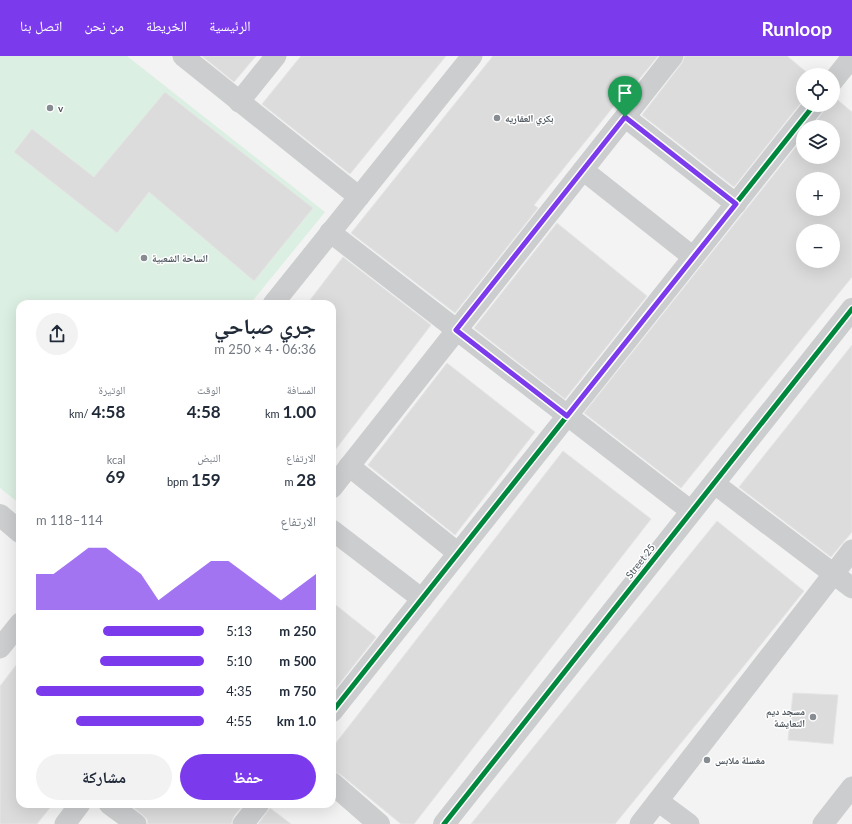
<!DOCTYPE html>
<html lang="ar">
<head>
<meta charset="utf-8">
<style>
	body { margin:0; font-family:Lato,"Noto Naskh Arabic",sans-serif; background:#f2f2f3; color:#1f2937; direction:rtl; height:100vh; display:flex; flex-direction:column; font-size:15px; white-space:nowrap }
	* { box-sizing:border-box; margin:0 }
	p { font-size:13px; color:#747a83 }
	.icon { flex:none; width:22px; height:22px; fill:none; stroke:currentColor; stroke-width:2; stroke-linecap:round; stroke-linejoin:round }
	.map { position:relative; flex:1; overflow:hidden; direction:ltr }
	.drawer { position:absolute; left:16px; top:244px; width:320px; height:508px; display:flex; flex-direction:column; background:#fff; border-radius:12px; box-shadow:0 4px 16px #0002; direction:rtl }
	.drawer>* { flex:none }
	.buttons { position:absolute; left:796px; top:12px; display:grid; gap:8px }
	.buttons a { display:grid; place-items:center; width:44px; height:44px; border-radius:50%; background:#fff; box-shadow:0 4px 16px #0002; font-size:20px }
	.pin { position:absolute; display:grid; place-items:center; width:34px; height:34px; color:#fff; margin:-41px -17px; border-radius:50% 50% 50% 0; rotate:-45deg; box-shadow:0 0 4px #0007 }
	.pin .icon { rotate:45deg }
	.round { display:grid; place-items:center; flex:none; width:42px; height:42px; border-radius:21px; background:#f2f2f3 }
	.overview { display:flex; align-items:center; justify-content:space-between; height:68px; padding:0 20px }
	h1 { font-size:22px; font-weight:700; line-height:30px }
	.figures { display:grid; grid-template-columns:repeat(3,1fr); gap:6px; height:68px; padding:4px 20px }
	.figures div { display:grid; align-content:center }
	.figures b { font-size:17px; font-weight:700 }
	.figures small { font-size:11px; font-weight:400 }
	.figures p { font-size:11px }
	.chart { height:112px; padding:8px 20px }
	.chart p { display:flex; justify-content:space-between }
	.chart svg { width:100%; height:72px; margin-top:4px; fill:#7c3aed; opacity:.7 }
	.button { display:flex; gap:8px; margin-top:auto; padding:8px 20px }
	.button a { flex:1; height:46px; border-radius:24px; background:#7c3aed; color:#fff; font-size:16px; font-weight:700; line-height:46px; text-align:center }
	.button a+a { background:#f2f2f3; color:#1f2937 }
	ul { padding:0 20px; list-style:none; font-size:13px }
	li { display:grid; grid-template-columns:64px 48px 1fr; align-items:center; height:30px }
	li i { height:10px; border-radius:5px; background:#7c3aed }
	header { display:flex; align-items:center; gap:24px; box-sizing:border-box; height:56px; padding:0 20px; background:#7c3aed; color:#fff }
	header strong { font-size:19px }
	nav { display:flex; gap:22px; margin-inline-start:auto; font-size:14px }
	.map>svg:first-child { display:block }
	.green { fill:#dbefe2 }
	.building { fill:#dcdcdd; stroke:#e5e5e5; fill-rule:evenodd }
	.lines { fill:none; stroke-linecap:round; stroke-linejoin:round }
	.minor { stroke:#cbcdce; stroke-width:21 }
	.tertiary { stroke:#cbcdce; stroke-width:22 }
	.cycleway-casing { stroke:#fff; stroke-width:8 }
	.cycleway { stroke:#00873e; stroke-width:5 }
	.route-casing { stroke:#fff; stroke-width:8 }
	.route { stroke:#7c3aed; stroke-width:5 }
	.poi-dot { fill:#868c92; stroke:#fff; stroke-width:1.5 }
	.labels { text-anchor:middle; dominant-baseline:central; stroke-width:3; stroke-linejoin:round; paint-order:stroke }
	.poi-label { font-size:10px; font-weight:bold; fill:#4c555d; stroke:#fff; text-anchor:start }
	.street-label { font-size:10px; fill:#4c555d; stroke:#fff }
</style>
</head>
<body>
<header>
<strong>Runloop</strong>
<nav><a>الرئيسية</a><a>الخريطة</a><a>من نحن</a><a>اتصل بنا</a></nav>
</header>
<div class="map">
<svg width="852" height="768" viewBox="0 0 852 768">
	<rect width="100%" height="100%" fill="#f3f3f3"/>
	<path class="green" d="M0,0H127L325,156L250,248H20V448L0,432Z"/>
	<g class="building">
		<path d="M202,0H256L234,26Z"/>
		<path d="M301,0H446L350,118L262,48Z"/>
		<path d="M493,0H658L620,47L618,45L534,149L538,152L455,257L351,177Z"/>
		<path d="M685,0H787L810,19H803V44L734,131L642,59L682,7Z"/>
		<path d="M165,36L313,152L254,225L149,136L117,177L14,96L32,73L94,121Z"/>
		<path d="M833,40L852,56V221L681,432L584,357L803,82V101H833V71H812L823,56L826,49H833ZM803,123H833V153H803ZM803,175H833V205H803Z"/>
		<path d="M557,167L647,240L565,343L474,272Z"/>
		<path d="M343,201L431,269L332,398V248H307Z"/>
		<path d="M852,289V476L831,501L739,431Z"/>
		<path d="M447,307L535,376L455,479L368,409Z"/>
		<path d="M563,395L651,463L414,768H401L340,718L332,715V692Z"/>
		<path d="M717,465L804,535L743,611L615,768H471Z"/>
		<path d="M332,546L376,581L332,637Z"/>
		<path d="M20,604V748H53L37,768H0V630Z"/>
		<path d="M793,637L838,639L833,688L788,684Z"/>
		<path d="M129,748H244L234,760L231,768H148L147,763L143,759Z"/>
		<path d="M270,752L291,768H258Z"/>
	</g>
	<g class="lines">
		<g class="minor">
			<path d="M183,0L359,141"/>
			<path d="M833,25L852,1"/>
			<path d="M239,46L276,0"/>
			<path d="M625,61L736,148"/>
			<path d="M583,114L693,201"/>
			<path d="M330,176L691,455"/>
			<path d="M273,248L472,0"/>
			<path d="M349,410L458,497"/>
			<path d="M715,428L852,532"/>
			<path d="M332,432L673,0"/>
			<path d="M332,474L422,543"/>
			<path d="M0,592L20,567"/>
			<path d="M332,656L814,49"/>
			<path d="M658,745L689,768"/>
			<path d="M109,748L136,768"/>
			<path d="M65,768L80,748"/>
			<path d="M243,768L259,748"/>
			<path d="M640,768L852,494"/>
			<path d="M823,768L852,731"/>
		</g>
		<g class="tertiary">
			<path d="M0,459L20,476"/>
			<path d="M332,727L379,768"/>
			<path d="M444,768L852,253"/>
		</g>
		<defs>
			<g id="cycleway">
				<path d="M332,656L814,49"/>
				<path d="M444,768L852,253"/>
			</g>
		</defs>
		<use href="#cycleway" class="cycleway-casing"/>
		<use href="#cycleway" class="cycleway"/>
	</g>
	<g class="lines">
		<defs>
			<path id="route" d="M625,61L736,148L567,360L456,274Z"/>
		</defs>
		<use href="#route" class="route-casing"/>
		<use href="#route" class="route"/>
	</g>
	<g class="poi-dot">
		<circle cx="50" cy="52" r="4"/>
		<circle cx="497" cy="62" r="4"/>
		<circle cx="144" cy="202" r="4"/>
		<circle cx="813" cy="661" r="4"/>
		<circle cx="707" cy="704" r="4"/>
	</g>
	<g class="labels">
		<g class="poi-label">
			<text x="58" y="52">v</text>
			<text x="505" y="62">بكري العقاريه</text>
			<text x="152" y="202">الساحة الشعبية</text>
			<text x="805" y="655" text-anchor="end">مسجد ديم<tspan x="805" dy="12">التعايشة</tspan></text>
			<text x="715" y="704">مغسلة ملابس</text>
		</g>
		<g class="street-label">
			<text transform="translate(640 505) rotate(-52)">Street 25</text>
		</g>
	</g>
</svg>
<div class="buttons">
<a><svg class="icon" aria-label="locate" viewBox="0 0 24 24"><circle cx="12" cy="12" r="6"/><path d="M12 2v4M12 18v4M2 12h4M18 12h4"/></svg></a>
<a><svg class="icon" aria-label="layers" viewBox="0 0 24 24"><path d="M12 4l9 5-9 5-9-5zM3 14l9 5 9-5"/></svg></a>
<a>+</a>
<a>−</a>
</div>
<div class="pin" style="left:625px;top:61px;background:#1e9e55"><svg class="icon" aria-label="arrive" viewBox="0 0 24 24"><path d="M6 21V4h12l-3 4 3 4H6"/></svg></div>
<section class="drawer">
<div class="overview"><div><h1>جري صباحي</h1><p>06:36 · 4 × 250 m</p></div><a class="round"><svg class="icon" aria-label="share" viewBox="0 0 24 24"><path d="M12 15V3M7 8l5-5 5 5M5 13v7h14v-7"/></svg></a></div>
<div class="figures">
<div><p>المسافة</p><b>1.00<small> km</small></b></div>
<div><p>الوقت</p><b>4:58</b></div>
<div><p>الوتيرة</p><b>4:58<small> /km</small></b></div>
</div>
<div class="figures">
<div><p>الارتفاع</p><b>28<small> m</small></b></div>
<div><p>النبض</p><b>159<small> bpm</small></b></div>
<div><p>kcal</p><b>69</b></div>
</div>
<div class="chart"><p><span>الارتفاع</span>114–118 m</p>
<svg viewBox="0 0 160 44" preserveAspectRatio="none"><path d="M0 44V22L10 22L20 14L30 6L40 6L50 14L60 22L70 38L80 30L90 22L100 14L110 14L120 22L130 30L140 38L150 30L160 22V44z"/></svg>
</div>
<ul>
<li><b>250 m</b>5:13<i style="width:60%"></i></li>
<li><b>500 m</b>5:10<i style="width:62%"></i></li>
<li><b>750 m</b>4:35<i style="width:100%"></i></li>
<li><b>1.0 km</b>4:55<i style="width:76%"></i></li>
</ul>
<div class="button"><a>حفظ</a><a>مشاركة</a></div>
</section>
</div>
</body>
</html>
